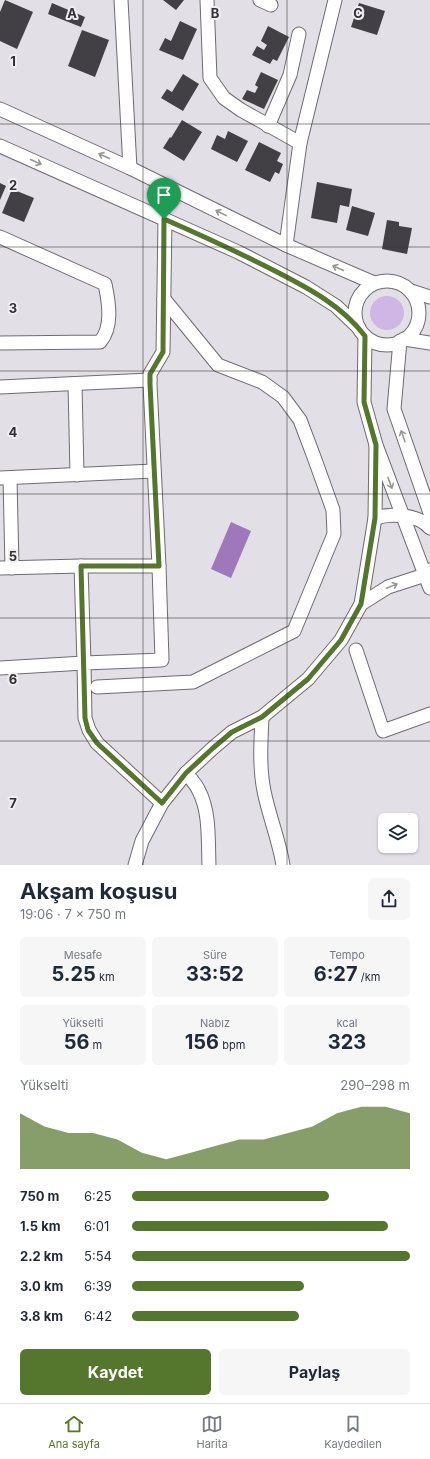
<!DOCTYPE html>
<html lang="tr">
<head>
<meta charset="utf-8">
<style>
	body { margin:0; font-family:Inter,sans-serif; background:#f6f6f7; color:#1f2937; height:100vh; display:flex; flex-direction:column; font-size:15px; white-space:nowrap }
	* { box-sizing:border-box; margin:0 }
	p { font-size:13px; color:#747a83 }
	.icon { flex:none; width:22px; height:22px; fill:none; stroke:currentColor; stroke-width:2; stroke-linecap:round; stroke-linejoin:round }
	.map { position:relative; height:865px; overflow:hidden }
	.panel { display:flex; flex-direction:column; background:#fff; flex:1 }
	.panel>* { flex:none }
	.controls { position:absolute; left:378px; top:813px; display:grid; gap:8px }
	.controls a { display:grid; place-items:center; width:40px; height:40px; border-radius:6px; background:#fff; box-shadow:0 1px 3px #0004; font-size:20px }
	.pin { position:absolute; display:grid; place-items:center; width:34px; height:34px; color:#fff; margin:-41px -17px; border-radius:50% 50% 50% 0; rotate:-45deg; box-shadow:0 0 4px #0007 }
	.pin .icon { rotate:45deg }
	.round { display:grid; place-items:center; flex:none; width:42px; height:42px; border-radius:6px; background:#f6f6f7 }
	.headline { display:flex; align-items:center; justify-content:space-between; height:68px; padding:0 20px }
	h1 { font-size:22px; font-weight:700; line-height:30px }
	.stats { display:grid; grid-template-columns:repeat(3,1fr); gap:6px; height:68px; padding:4px 20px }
	.stats div { display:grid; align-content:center; border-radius:6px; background:#f6f6f7; text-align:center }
	.stats b { font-size:20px; font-weight:700 }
	.stats small { font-size:11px; font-weight:400 }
	.stats p { font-size:11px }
	.chart { height:112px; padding:8px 20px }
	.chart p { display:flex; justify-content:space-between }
	.chart svg { width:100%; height:72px; margin-top:4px; fill:#55762d; opacity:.7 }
	.cta { display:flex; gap:8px; margin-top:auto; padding:8px 20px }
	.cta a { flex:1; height:46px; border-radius:6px; background:#55762d; color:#fff; font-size:16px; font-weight:700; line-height:46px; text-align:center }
	.cta a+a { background:#f6f6f7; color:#1f2937 }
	ul { padding:0 20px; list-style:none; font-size:13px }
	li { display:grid; grid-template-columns:64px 48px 1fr; align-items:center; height:30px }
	li i { height:10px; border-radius:5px; background:#55762d }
	.tabs { display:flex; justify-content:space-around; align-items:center; height:56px; border-top:1px solid #e0e1e3; background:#fff; font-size:11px; color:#747a83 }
	.tabs a { display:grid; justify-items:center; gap:2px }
	.tabs .current { color:#55762d }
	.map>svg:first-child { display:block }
	.green { fill:#d0b6e4 }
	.water { fill:#9e78ba }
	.building { fill:#434045 }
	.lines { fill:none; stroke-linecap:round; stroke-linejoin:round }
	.minor-casing { stroke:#6f6b71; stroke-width:15 }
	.minor { stroke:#fff; stroke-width:13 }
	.oneway { stroke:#989798 }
	.route-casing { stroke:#fff; stroke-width:8 }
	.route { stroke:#55762d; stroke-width:5 }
	.grid { fill:none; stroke:#302f31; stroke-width:1; stroke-opacity:0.55 }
	.grid-label { font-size:13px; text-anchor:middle; font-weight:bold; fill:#302f31; stroke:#f0edf3; stroke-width:4; stroke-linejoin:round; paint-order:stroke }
</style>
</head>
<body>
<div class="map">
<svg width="430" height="865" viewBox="0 0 430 865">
	<rect width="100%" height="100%" fill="#e3dfe6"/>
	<circle class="green" cx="387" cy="313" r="17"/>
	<path class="water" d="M231,522L251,531L231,578L211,569Z"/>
	<g class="building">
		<path d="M5,0L33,12L17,49L0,41V12Z"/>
		<path d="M163,0H184L176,10Z"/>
		<path d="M52,3L85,17L81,27L48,14Z"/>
		<path d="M359,3L385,11L377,35L351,27Z"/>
		<path d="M180,21L197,29L183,60L159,50L165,38L171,41Z"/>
		<path d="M268,26L289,37L277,61L273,59L270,64L252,55L257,46L264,50L267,45L261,41Z"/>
		<path d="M82,30L109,40L95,77L68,66Z"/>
		<path d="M261,72L278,80L264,109L242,99L247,90L255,93L258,87L255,85Z"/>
		<path d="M183,74L199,84L183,111L161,98L167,89L172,92Z"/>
		<path d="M182,120L202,132L184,161L163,148L170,137L171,138Z"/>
		<path d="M228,131L248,141L237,162L211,149L217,135L225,139Z"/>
		<path d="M259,142L281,153L277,161L283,164L279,174L275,172L270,182L245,170Z"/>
		<path d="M317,182L352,189L349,207L340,205L337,223L311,218Z"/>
		<path d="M0,183L6,186L0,200Z"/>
		<path d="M12,189L34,198L24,222L2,213Z"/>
		<path d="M352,206L375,213L368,236L346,230Z"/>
		<path d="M387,220L399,222V226L412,228L407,254L382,249Z"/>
	</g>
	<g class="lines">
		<defs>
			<g id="minor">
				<path d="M121,0L130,168"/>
				<path d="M207,0L210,78L224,98L241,110L300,143"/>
				<path d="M260,0L271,5"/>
				<path d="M0,109L130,168L286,245L374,283"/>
				<path d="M268,126L290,75L299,34"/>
				<path d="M0,146L238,252L306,287L336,306L359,328"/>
				<path d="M0,237L105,284C109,303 113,327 100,342L0,343"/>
				<path d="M286,245L300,143L335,0"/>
				<circle cx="387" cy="313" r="32"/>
				<path d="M411,291L430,297"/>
				<path d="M365,336L364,402L376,445L430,588"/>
				<path d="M404,339L430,343"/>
				<path d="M400,341L394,409L430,513"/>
				<path d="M75,384L77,475"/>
				<path d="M0,387L150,380"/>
				<path d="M0,478L154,471"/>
				<path d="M10,478L12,568"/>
				<path d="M375,518C391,513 418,514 430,528"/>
				<path d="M159,566L162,660L84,663L85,718L89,730L97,743L162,803"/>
				<path d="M0,568L81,566H159L150,384V374L163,352L165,219"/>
				<path d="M361,604L388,587L425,575L430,570"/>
				<path d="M356,650L383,731L430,714"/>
				<path d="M0,668L84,663L81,566"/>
				<path d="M97,687L193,682L294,631L334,534L333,510L314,457L300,420L283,397L262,382L218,365L164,299"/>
				<path d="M262,717C261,741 259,766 264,791C269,816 279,840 283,865"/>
				<path d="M186,773C191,779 196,784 199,791C210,812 208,841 209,865"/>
				<path d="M135,865L142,841L162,803L186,773L213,748L232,732L262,717L308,679L341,640L361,604L375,518L376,445"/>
			</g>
		</defs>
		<use href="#minor" class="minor-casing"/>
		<use href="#minor" class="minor"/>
	</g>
	<defs><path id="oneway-shaft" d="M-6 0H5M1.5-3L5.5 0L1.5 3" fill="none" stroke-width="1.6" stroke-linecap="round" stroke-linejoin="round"/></defs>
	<g class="oneway">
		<use href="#oneway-shaft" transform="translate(104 156) rotate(-156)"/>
		<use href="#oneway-shaft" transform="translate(36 162) rotate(24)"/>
		<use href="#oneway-shaft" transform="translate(221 213) rotate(-154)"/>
		<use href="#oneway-shaft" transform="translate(338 268) rotate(-156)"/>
		<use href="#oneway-shaft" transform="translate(403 436) rotate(-109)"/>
		<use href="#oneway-shaft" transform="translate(390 483) rotate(70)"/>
		<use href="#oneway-shaft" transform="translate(392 586) rotate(-22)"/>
	</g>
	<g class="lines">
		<defs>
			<path id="route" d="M164,219C203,236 240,253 277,272C310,289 342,306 365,336L364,402L376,445L375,518L361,604L341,640L308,679L262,717L232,732L213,748L186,773L162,803L97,743L88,730L85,718L81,566H159L150,384V374L163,352Z"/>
		</defs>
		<use href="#route" class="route-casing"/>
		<use href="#route" class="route"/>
	</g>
	<path class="grid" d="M143,0V865M287,0V865M0,124H430M0,247H430M0,371H430M0,494H430M0,618H430M0,741H430"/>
	<g class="grid-label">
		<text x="72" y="18">A</text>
		<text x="215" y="18">B</text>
		<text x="358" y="18">C</text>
		<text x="13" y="66">1</text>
		<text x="13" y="190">2</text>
		<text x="13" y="313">3</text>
		<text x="13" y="437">4</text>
		<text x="13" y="561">5</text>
		<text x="13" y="684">6</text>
		<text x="13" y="808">7</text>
	</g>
</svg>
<div class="controls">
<a><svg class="icon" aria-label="layers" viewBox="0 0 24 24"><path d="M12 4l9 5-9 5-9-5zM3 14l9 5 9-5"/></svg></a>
</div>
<div class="pin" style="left:164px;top:219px;background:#1e9e55"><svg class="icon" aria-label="arrive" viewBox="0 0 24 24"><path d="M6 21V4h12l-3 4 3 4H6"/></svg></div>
</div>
<section class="panel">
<div class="headline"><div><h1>Akşam koşusu</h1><p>19:06 · 7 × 750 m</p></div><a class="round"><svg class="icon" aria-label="share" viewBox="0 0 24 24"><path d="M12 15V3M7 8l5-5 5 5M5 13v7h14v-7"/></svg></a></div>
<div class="stats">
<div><p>Mesafe</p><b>5.25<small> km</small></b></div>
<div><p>Süre</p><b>33:52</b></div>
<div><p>Tempo</p><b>6:27<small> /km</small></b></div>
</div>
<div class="stats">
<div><p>Yükselti</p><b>56<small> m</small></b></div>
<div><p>Nabız</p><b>156<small> bpm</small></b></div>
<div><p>kcal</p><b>323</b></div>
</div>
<div class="chart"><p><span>Yükselti</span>290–298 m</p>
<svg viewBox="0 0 160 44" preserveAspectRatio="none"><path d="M0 44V10L10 18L20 22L30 22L40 26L50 34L60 38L70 34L80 30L90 26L100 26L110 22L120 18L130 10L140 6L150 6L160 10V44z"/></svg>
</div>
<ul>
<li><b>750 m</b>6:25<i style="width:71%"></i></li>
<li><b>1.5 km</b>6:01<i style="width:92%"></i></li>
<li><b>2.2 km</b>5:54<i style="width:100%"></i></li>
<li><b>3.0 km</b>6:39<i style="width:62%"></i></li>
<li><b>3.8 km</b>6:42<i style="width:60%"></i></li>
</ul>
<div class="cta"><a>Kaydet</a><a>Paylaş</a></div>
</section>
<nav class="tabs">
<a class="current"><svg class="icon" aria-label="home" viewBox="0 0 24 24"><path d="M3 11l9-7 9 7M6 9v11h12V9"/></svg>Ana sayfa</a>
<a><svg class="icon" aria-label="map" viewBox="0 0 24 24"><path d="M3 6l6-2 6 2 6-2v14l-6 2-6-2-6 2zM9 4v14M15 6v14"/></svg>Harita</a>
<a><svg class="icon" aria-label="saved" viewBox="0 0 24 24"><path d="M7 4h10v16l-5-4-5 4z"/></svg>Kaydedilen</a>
</nav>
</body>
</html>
